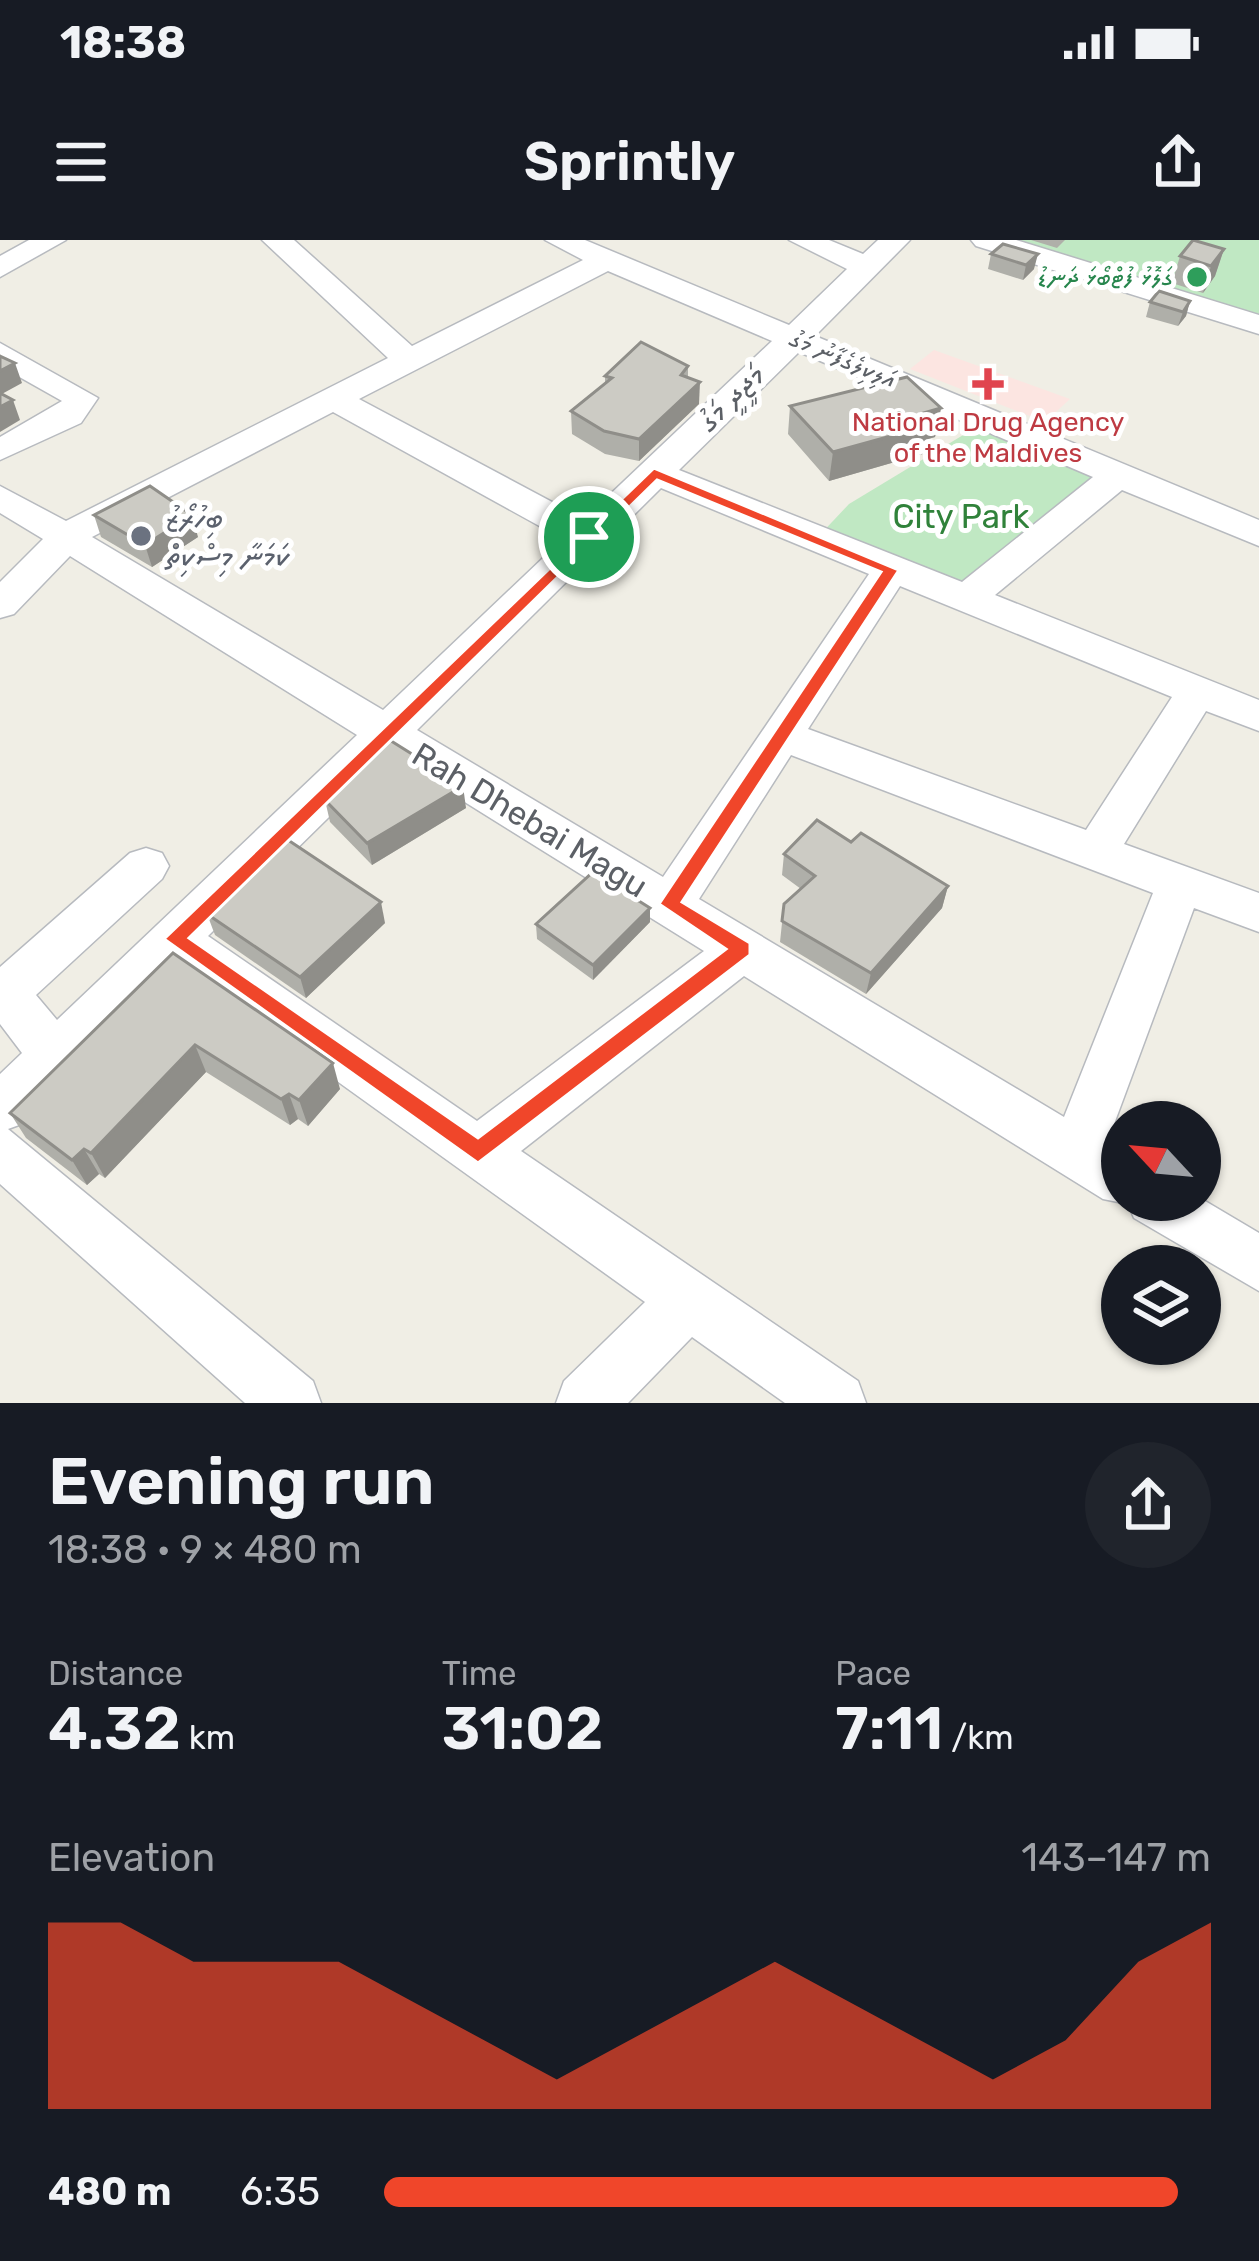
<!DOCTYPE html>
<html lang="en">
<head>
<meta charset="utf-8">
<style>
	body { margin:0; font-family:Rubik,"Noto Sans Thaana",sans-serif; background:#20242c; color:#f1f3f6; height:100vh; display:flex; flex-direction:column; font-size:45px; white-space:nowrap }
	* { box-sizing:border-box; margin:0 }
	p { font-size:39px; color:#9ea1a6 }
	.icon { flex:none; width:66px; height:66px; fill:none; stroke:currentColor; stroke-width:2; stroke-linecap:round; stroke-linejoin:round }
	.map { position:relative; height:1163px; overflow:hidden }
	.drawer { display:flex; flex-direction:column; background:#171b24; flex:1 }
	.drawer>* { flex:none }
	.needle { width:78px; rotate:296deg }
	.controls { position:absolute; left:1101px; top:861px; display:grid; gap:24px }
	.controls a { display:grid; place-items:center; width:120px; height:120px; border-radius:50%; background:#171b24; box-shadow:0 3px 9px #0004; font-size:60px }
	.pin { position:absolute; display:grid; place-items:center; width:102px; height:102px; color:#fff; margin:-51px; border:6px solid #fff; border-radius:50%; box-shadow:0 3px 12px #0007 }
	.round { display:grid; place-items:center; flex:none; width:126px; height:126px; border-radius:63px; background:#20242c }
	.headline { display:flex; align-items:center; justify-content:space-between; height:204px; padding:0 48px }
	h1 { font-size:66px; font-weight:600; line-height:90px }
	.stats { display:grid; grid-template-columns:repeat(3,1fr); gap:18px; height:204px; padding:12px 48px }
	.stats div { display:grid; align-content:center }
	.stats b { font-size:60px; font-weight:600 }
	.stats small { font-size:33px; font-weight:400 }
	.stats p { font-size:33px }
	.chart { height:336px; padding:24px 48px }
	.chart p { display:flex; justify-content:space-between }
	.chart svg { width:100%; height:216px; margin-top:12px; fill:#f0462a; opacity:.7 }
	ul { padding:0 48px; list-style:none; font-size:39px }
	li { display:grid; grid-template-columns:192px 144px 1fr; align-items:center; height:90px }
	li i { height:30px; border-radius:15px; background:#f0462a }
	.status { display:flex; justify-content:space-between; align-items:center; height:84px; padding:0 60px; background:#171b24; direction:ltr }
	.status svg { height:33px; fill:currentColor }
	header { display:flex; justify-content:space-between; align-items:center; height:156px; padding:0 48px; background:#171b24; font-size:54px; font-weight:600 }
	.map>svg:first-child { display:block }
	.medical { fill:#fce5e1 }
	.green { fill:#c0e8c3 }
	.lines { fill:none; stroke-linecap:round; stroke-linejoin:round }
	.minor-casing { stroke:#b7babf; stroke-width:3 }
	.minor { fill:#fff; fill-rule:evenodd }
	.wall { fill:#afafa9 }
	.shaded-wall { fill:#8f8e89 }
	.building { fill:#cccbc4; stroke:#8f8e89; stroke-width:3 }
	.route { fill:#f0462a; stroke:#fff; stroke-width:3; fill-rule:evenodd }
	.leisure-dot { fill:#2e9e5b; stroke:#fff; stroke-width:4.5 }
	.health-dot { fill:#e0444e; stroke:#fff; stroke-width:4.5 }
	.worship-dot { fill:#6b7280; stroke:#fff; stroke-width:4.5 }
	.labels { text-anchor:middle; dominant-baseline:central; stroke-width:10; stroke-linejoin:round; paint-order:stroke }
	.far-leisure-label { font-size:27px; fill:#27864d; stroke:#fff; text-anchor:end }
	.far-street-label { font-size:27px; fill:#5c6066; stroke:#fff }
	.far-health-label { font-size:27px; fill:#be3a42; stroke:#fff }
	.street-label { font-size:33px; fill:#5c6066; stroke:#fff }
	.park-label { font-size:33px; fill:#30823a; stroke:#fff }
	.worship-label { font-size:33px; fill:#5b616d; stroke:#fff; text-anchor:start }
</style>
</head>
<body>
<div class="status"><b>18:38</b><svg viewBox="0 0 49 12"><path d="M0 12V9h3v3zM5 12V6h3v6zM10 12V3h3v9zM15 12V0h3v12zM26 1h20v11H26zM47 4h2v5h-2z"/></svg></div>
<header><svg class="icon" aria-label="menu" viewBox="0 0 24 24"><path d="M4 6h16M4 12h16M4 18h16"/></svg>Sprintly<svg class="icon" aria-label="share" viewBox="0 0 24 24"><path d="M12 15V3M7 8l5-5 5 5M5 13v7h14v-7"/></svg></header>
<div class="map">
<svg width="1259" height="1163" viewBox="0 0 1259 1163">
	<rect width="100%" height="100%" fill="#f0eee5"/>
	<path class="medical" d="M934,110L1070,159L1045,182L910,129Z"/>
	<g class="green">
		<path d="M1013,0H1259V74Z"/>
		<path d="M988,180L1118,235L966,359L816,299L849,264Z"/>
	</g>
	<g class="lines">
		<defs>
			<g id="minor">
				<path d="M29,0H66L0,37V16Z"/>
				<path d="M262,0H294L412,106L583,20L545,0H585L789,85L847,29L789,0H829L863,14L878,0H910L815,96L1259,280V306L1122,250L995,355L1259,460V491L1206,471L1124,604L1259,653V692L1194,668L1107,903L1122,912V960L1200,958L1259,993V1051L1134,978L1128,964L1103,959L744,736L521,911L858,1141L866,1163H785L692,1097L628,1163H556L564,1141L645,1062L178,727L19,885L8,889L313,1141L321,1163H245L0,944V834L22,813L0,784V727L130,613L146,608L162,613L169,626L162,639L36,755L57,780L357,495L70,316L14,374L0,378V342L43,299L0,273V246L66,281L388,118ZM608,31L772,101L584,279L359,159ZM799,112L1093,237L962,342L679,230ZM333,172L563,299L383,470L92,297ZM661,248L869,334L663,637L417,490ZM900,346L1172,457L1086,590L808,489ZM791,515L1153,653L1064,877L699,659ZM391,516L704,711L477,881L208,696Z"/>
				<path d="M971,0H1016L1259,75V94L976,6Z"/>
				<path d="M0,103L98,158L81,183L0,220V197L62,161L0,126Z"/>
			</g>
		</defs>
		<use href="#minor" class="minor-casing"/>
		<use href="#minor" class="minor"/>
	</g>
	<g class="wall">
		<path d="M1031,0H1065L1057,8Z"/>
		<path d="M1224,9L1215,36L1203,53L1172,43L1180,16Z"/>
		<path d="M991,14L1034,29L1023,40L988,29Z"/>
		<path d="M1190,61L1186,76L1178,86L1146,77L1150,62Z"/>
		<path d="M688,126V138L699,164L639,221L605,214L572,194L571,171L605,144V136Z"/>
		<path d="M790,166L941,168L935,197L928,199L926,213L829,241L788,194Z"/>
		<path d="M94,275L198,297L152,327L101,297Z"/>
		<path d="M325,560L466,568L372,625L330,582Z"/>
		<path d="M851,602L948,646L942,668L866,754L780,702L784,664L801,649L782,635L784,614Z"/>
		<path d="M207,674L385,683L306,758L215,695Z"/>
		<path d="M650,682L593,740L537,699L536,684Z"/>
		<path d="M173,713L340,849L308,886L298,879L290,885L206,832L105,938L99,934L87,945L26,898L10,873Z"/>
	</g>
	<g class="shaded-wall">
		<path d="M1224,9L1215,36L1203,53L1211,26Z"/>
		<path d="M1038,14L1034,29L1023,40L1026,25Z"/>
		<path d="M1190,61L1186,76L1178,86L1183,72Z"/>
		<path d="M15,123L22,143L0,155V131Z"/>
		<path d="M700,142L699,164L639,221V199Z"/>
		<path d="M13,160L20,180L0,192V167Z"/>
		<path d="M941,168L935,197L928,199L926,213L829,241L833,212L920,174Z"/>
		<path d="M192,275L198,297L152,327L145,305Z"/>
		<path d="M463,546L466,568L372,625L367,603Z"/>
		<path d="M948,646L942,668L866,754L871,733Z"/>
		<path d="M381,662L385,683L306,758L300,737Z"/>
		<path d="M650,668V682L593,740V725Z"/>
		<path d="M195,805L206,832L105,938L91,913Z"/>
		<path d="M333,823L340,849L308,886L299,860Z"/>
		<path d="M289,854L298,879L290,885L281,859Z"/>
		<path d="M84,909L99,934L87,945L72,920Z"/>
	</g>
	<g class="building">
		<path d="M1193,0L1224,9L1211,26L1180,16Z"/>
		<path d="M1003,4L1038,14L1026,25L991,14Z"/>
		<path d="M1159,51L1190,61L1183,72L1150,62Z"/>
		<path d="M641,102L688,126L681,135L700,142L639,199L604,191L571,171L612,138L605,136Z"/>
		<path d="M0,116L15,123L0,131Z"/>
		<path d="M907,137L941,168L920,174L931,185L833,212L790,166Z"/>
		<path d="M0,153L13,160L0,167Z"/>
		<path d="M150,246L192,275L145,305L94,275Z"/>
		<path d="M388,499L463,546L367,603L325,560Z"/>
		<path d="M817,580L851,602L861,593L948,646L871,733L782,681L784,664L815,636L784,614Z"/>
		<path d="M285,598L381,662L300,737L207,674Z"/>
		<path d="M593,632L650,668L593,725L536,684Z"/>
		<path d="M173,713L333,823L299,860L289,854L281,859L195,805L91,913L84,909L72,920L10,873Z"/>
	</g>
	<path class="route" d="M654,228L899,330L682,662L750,703V715L478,923L164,699ZM657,240L881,332L659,664L726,709L478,898L189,698Z"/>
	<circle class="leisure-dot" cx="1197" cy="37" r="12"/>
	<path class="health-dot" d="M982 126h12v12h12v12h-12v12h-12v-12h-12v-12h12z"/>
	<circle class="worship-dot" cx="141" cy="296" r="12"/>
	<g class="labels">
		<g class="far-leisure-label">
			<text x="1173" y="37">ގަލޮޅު ފުޓްބޯޅަ ދަނޑު</text>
		</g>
		<g class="far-street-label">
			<text transform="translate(843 119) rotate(23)">އަލިކިލެގެފާނު މަގު</text>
		</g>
		<g class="far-health-label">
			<text x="988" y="182">National Drug Agency<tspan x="988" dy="31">of the Maldives</tspan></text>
		</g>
		<g class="street-label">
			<text transform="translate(731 158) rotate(-44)">މަޖީދީ މަގު</text>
			<text transform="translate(530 580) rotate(31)">Rah Dhebai Magu</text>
		</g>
		<g class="park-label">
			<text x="961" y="276">City Park</text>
		</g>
		<g class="worship-label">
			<text x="165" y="277">ބިހުރޯޒު<tspan x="165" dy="38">ކަމަނާ މިސްކިތް</tspan></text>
		</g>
	</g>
</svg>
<div class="controls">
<a><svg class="needle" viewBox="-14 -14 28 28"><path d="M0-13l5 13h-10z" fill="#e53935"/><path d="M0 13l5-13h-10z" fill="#9ea1a6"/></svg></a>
<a><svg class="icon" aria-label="layers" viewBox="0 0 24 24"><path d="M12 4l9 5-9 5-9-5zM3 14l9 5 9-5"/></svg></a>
</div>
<div class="pin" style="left:589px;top:297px;background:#1e9e55"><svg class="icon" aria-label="arrive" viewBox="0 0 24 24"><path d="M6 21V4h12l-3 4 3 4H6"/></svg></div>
</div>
<section class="drawer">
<div class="headline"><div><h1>Evening run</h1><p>18:38 · 9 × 480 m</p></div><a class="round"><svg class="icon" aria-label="share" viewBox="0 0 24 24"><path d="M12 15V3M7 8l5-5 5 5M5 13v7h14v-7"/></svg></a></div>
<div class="stats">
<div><p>Distance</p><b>4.32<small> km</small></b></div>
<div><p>Time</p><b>31:02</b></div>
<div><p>Pace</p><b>7:11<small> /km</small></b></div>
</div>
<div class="chart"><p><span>Elevation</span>143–147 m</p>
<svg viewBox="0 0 160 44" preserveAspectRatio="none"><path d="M0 44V6L10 6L20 14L30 14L40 14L50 22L60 30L70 38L80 30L90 22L100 14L110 22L120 30L130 38L140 30L150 14L160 6V44z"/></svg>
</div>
<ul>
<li><b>480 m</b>6:35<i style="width:96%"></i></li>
</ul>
</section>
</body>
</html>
